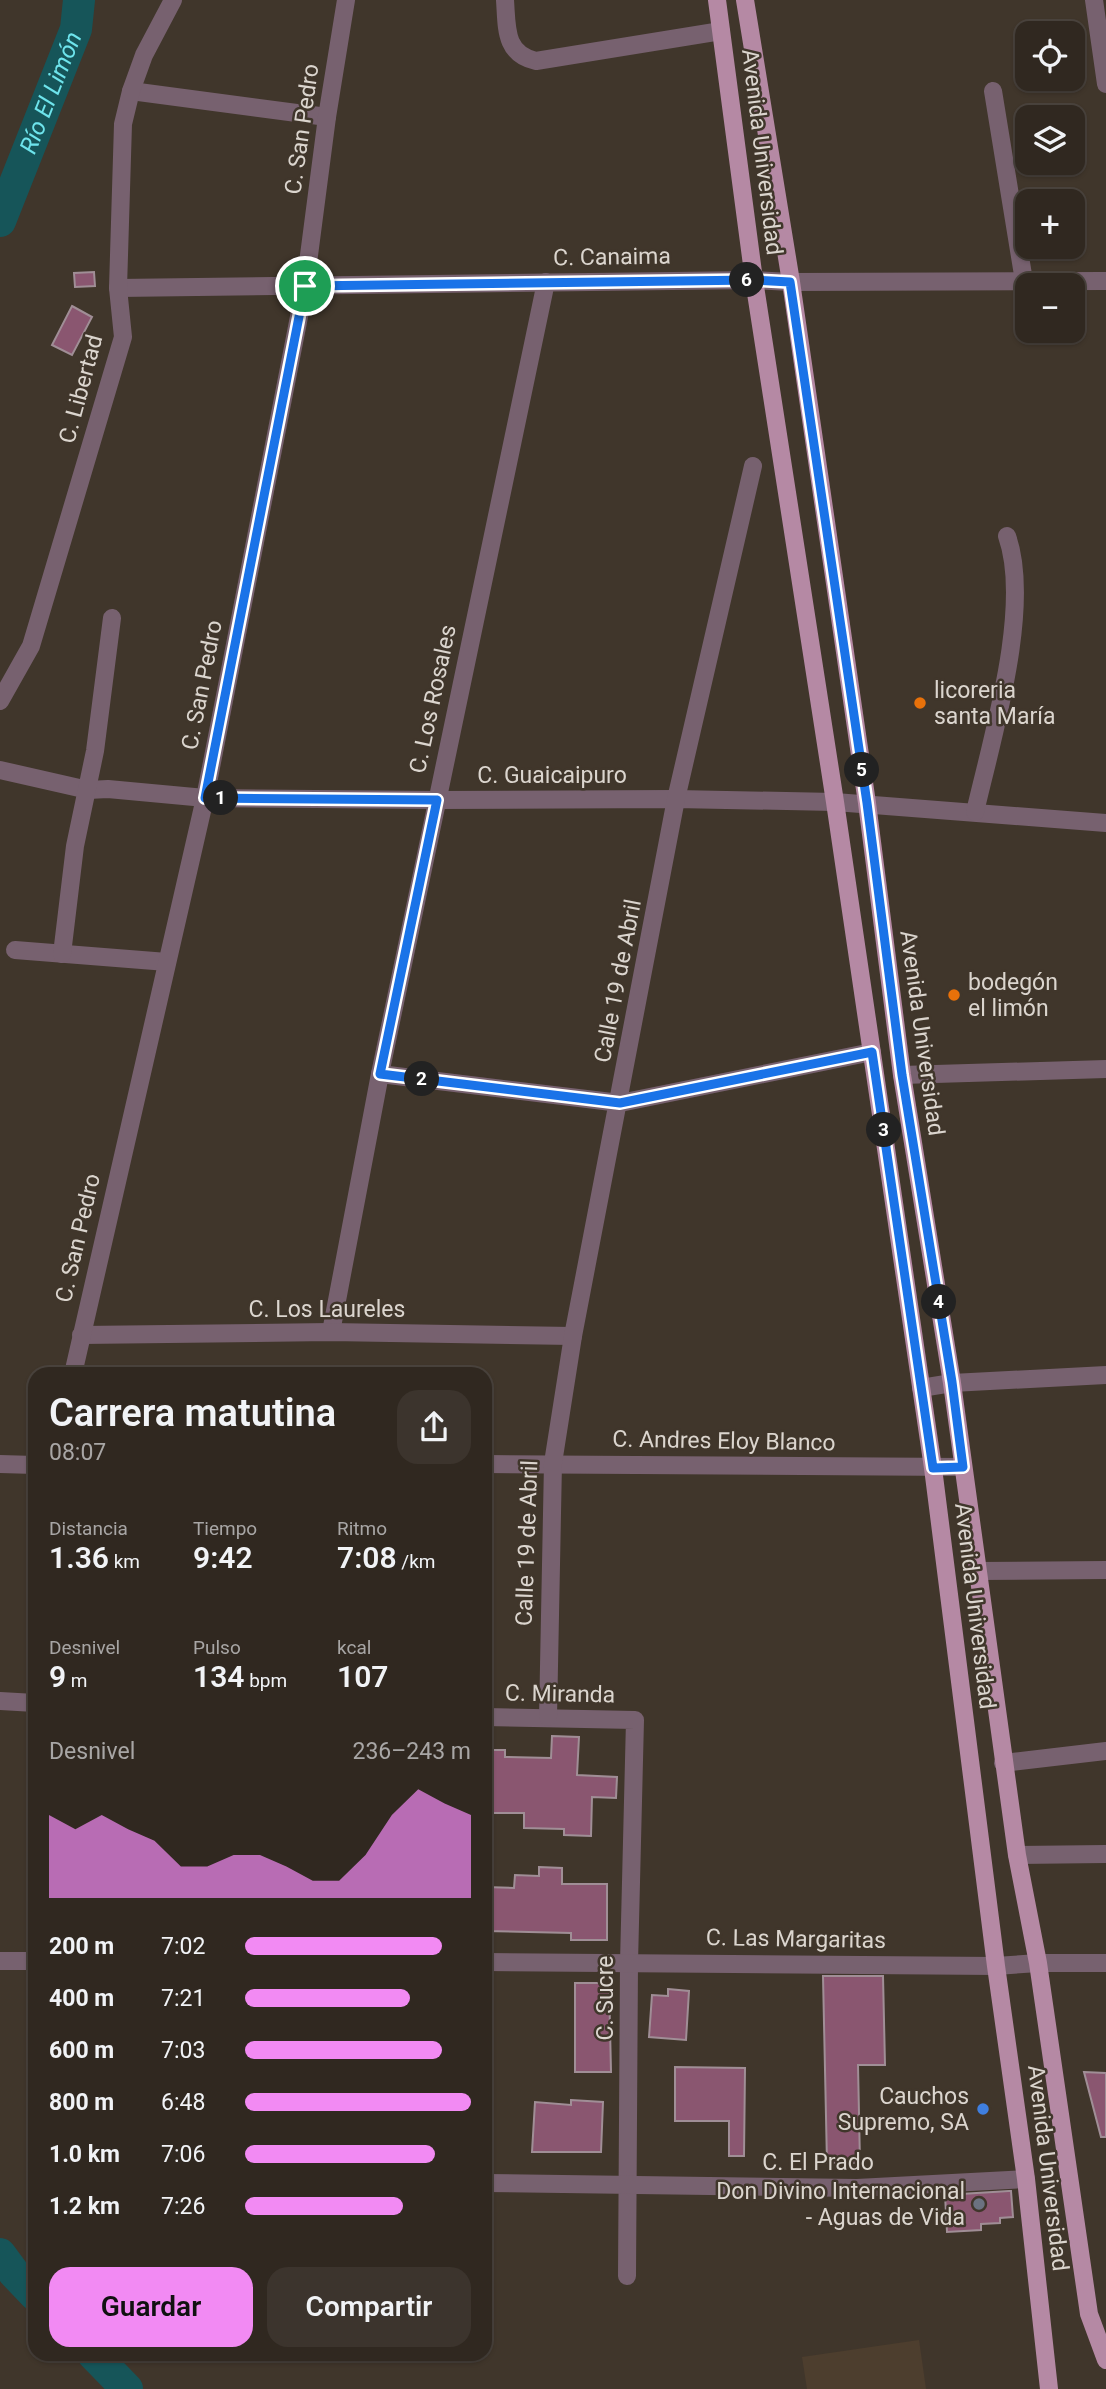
<!DOCTYPE html>
<html lang="es">
<head>
<meta charset="utf-8">
<style>
	body { margin:0; font-family:Roboto,sans-serif; background:#3c342d; color:#f1f3f6; height:100vh; display:flex; flex-direction:column; font-size:26px; white-space:nowrap }
	* { box-sizing:border-box; margin:0 }
	p { font-size:23px; color:#a8a6a5 }
	.icon { flex:none; width:38px; height:38px; fill:none; stroke:currentColor; stroke-width:2; stroke-linecap:round; stroke-linejoin:round }
	.map { position:relative; flex:1; overflow:hidden }
	.details { position:absolute; left:28px; top:1367px; width:464px; height:994px; display:flex; flex-direction:column; background:#302820; border-radius:21px; box-shadow:0 2px 5px #0004,0 0 0 2px #4b443e }
	.details>* { flex:none }
	.controls { position:absolute; left:1015px; top:21px; display:grid; gap:14px }
	.controls a { display:grid; place-items:center; width:70px; height:70px; border-radius:14px; background:#302820; box-shadow:0 2px 5px #0004,0 0 0 2px #4b443e; font-size:35px }
	.pin { position:absolute; display:grid; place-items:center; width:60px; height:60px; color:#fff; margin:-30px; border:4px solid #fff; border-radius:50%; box-shadow:0 2px 7px #0007 }
	.km { position:absolute; width:35px; height:35px; margin:-18px; border-radius:50%; background:#222; color:#fff; font-size:19px; line-height:35px; text-align:center }
	.round { display:grid; place-items:center; flex:none; width:74px; height:74px; border-radius:21px; background:#3c342d }
	.overview { display:flex; align-items:center; justify-content:space-between; height:119px; padding:0 21px }
	h1 { font-size:38px; font-weight:600; line-height:52px }
	.metrics { display:grid; grid-template-columns:repeat(3,1fr); gap:10px; height:119px; padding:7px 21px }
	.metrics div { display:grid; align-content:center }
	.metrics b { font-size:30px; font-weight:600 }
	.metrics small { font-size:19px; font-weight:400 }
	.metrics p { font-size:19px }
	.chart { height:196px; padding:14px 21px }
	.chart p { display:flex; justify-content:space-between }
	.chart svg { width:100%; height:126px; margin-top:7px; fill:#f28af3; opacity:.7 }
	.primary-button { display:flex; gap:14px; margin-top:auto; padding:14px 21px }
	.primary-button a { flex:1; height:80px; border-radius:21px; background:#f28af3; color:#111; font-size:28px; font-weight:600; line-height:80px; text-align:center }
	.primary-button a+a { background:#3c342d; color:#f1f3f6 }
	ul { padding:0 21px; list-style:none; font-size:23px }
	li { display:grid; grid-template-columns:112px 84px 1fr; align-items:center; height:52px }
	li i { height:18px; border-radius:9px; background:#f28af3 }
	.map>svg:first-child { display:block }
	.built { fill:#4d3e2e }
	.lines { fill:none; stroke-linecap:round; stroke-linejoin:round }
	.river { stroke:#165559; stroke-width:32 }
	.building { fill:#8a5670; stroke:#a08e96; stroke-width:2 }
	.minor { stroke:#77616f; stroke-width:18 }
	.major { stroke:#b589a4; stroke-width:18 }
	.route-casing { stroke:#fff; stroke-width:14 }
	.route { stroke:#1a73e8; stroke-width:9 }
	.food-dot { fill:#e8710a; stroke:#40362b; stroke-width:2.5 }
	.shop-dot { fill:#3f7fe0; stroke:#40362b; stroke-width:2.5 }
	.worship-dot { fill:#6b7280; stroke:#40362b; stroke-width:2.5 }
	.labels { text-anchor:middle; dominant-baseline:central; stroke-width:5; stroke-linejoin:round; paint-order:stroke }
	.street-label { font-size:23px; fill:#dbd5ce; stroke:#40362b }
	.poi-label { font-size:23px; fill:#dbd5ce; stroke:#40362b; text-anchor:start }
	.water-label { font-size:24px; font-style:italic; fill:#6ee4ec; stroke:#40362b }
</style>
</head>
<body>
<div class="map">
<svg width="1106" height="2389" viewBox="0 0 1106 2389">
	<rect width="100%" height="100%" fill="#40362b"/>
	<path class="built" d="M919,2340L926,2389H807L802,2357Z"/>
	<g class="lines">
		<g class="river">
			<path id="s1" d="M0,221L76,29L79,0"/>
			<path d="M0,2254L14,2273L35,2295"/>
			<path d="M93,2354L127,2389"/>
		</g>
	</g>
	<g class="building">
		<path d="M94,272L95,286L75,287L74,273Z"/>
		<path d="M72,306L92,317L72,355L52,345Z"/>
		<path d="M552,1736L579,1737L577,1775L617,1777L616,1798L592,1797L591,1836L564,1835V1829L524,1828V1813H485V1750H505V1757L551,1758Z"/>
		<path d="M539,1867L562,1868V1884H607V1940H571V1933L485,1931V1887L514,1888L515,1875L539,1876Z"/>
		<path d="M823,1976H883L885,2065H858L860,2163H827Z"/>
		<path d="M575,1983H609L611,2072H575Z"/>
		<path d="M668,1989L689,1991L686,2040L649,2037L652,1995L668,1996Z"/>
		<path d="M675,2067L745,2068L744,2156H729V2121H675Z"/>
		<path d="M1084,2072L1106,2073V2137H1101Z"/>
		<path d="M571,2100L603,2102L601,2152H532L535,2102L571,2105Z"/>
		<path d="M1009,2191H1011L1013,2217L1000,2218V2223L981,2224V2230L947,2232L945,2195Z"/>
	</g>
	<g class="lines">
		<g class="minor">
			<path d="M505,0C507,27 504,54 536,61L721,31"/>
			<path d="M1094,0L1106,84"/>
			<path d="M131,91L327,117"/>
			<path d="M993,91L1024,281"/>
			<path d="M118,288L754,280L791,282L1106,281"/>
			<path d="M0,701L31,646L123,337L118,288L123,124L131,91L144,55L173,0"/>
			<path d="M0,770L88,790L108,789L205,798L437,800L676,799L835,802L1106,823"/>
			<path d="M975,812C992,738 1032,607 1007,536"/>
			<path d="M15,950L167,962"/>
			<path d="M62,954L75,846L95,751L112,618"/>
			<path d="M380,1074L620,1103L872,1052"/>
			<path d="M902,1075L1106,1069"/>
			<path d="M331,1332L380,1074L546,282"/>
			<path d="M81,1335L331,1332L573,1336"/>
			<path d="M73,1374L205,798L305,286L327,117L346,0"/>
			<path d="M921,1388L952,1383L1106,1375"/>
			<path d="M0,1464L35,1465"/>
			<path d="M485,1464L963,1467"/>
			<path d="M977,1571L1106,1570"/>
			<path d="M0,1701L35,1703"/>
			<path d="M485,1717L635,1720L629,1963L627,2276"/>
			<path d="M548,1717L553,1463L573,1336L676,799L753,466"/>
			<path d="M1003,1763L1106,1751"/>
			<path d="M1017,1855L1106,1854"/>
			<path d="M0,1961H35"/>
			<path d="M485,1962L996,1966L1038,1963H1106"/>
			<path d="M485,2183L857,2188L1026,2179"/>
		</g>
		<g class="major">
			<path d="M717,0L754,280L835,802L933,1468L996,1966L1026,2179L1049,2389"/>
			<path d="M745,0L791,282L867,803L902,1075L952,1383L1017,1855L1038,1963L1089,2314L1106,2360"/>
		</g>
	</g>
	<g class="lines">
		<defs>
			<path id="route" d="M754,280L790,282L867,803L902,1075L952,1382L963,1467L933,1468L872,1052L620,1103L380,1074L437,800L205,798L305,286Z"/>
		</defs>
		<use href="#route" class="route-casing"/>
		<use href="#route" class="route"/>
	</g>
	<g class="food-dot">
		<circle cx="920" cy="703" r="7"/>
		<circle cx="954" cy="995" r="7"/>
	</g>
	<circle class="shop-dot" cx="983" cy="2109" r="7"/>
	<circle class="worship-dot" cx="979" cy="2204" r="7"/>
	<g class="labels">
		<g class="street-label">
			<text transform="translate(302 129) rotate(-82)">C. San Pedro</text>
			<text transform="translate(762 152) rotate(83)">Avenida Universidad</text>
			<text transform="translate(612 257) rotate(-1)">C. Canaima</text>
			<text transform="translate(81 389) rotate(-75)">C. Libertad</text>
			<text transform="translate(202 685) rotate(-79)">C. San Pedro</text>
			<text transform="translate(433 699) rotate(-78)">C. Los Rosales</text>
			<text x="552" y="775">C. Guaicaipuro</text>
			<text transform="translate(618 981) rotate(-79)">Calle 19 de Abril</text>
			<text transform="translate(922 1033) rotate(82)">Avenida Universidad</text>
			<text transform="translate(78 1238) rotate(-77)">C. San Pedro</text>
			<text x="327" y="1309">C. Los Laureles</text>
			<text transform="translate(724 1441) rotate(1)">C. Andres Eloy Blanco</text>
			<text transform="translate(527 1543) rotate(-88)">Calle 19 de Abril</text>
			<text transform="translate(975 1606) rotate(83)">Avenida Universidad</text>
			<text transform="translate(560 1694) rotate(1)">C. Miranda</text>
			<text transform="translate(796 1939) rotate(1)">C. Las Margaritas</text>
			<text transform="translate(605 1998) rotate(-90)">C. Sucre</text>
			<text x="818" y="2162">C. El Prado</text>
			<text transform="translate(1048 2168) rotate(83)">Avenida Universidad</text>
		</g>
		<g class="poi-label">
			<text x="934" y="690">licoreria<tspan x="934" dy="26">santa María</tspan></text>
			<text x="968" y="982">bodegón<tspan x="968" dy="26">el limón</tspan></text>
			<text x="969" y="2096" text-anchor="end">Cauchos<tspan x="969" dy="26">Supremo, SA</tspan></text>
			<text x="965" y="2191" text-anchor="end">Don Divino Internacional<tspan x="965" dy="26">- Aguas de Vida</tspan></text>
		</g>
		<g class="water-label">
			<text stroke="none"><textPath href="#s1" startOffset="138">Río El Limón</textPath></text>
		</g>
	</g>
</svg>
<div class="controls">
<a><svg class="icon" aria-label="locate" viewBox="0 0 24 24"><circle cx="12" cy="12" r="6"/><path d="M12 2v4M12 18v4M2 12h4M18 12h4"/></svg></a>
<a><svg class="icon" aria-label="layers" viewBox="0 0 24 24"><path d="M12 4l9 5-9 5-9-5zM3 14l9 5 9-5"/></svg></a>
<a>+</a>
<a>−</a>
</div>
<div class="pin" style="left:305px;top:286px;background:#1e9e55"><svg class="icon" aria-label="arrive" viewBox="0 0 24 24"><path d="M6 21V4h12l-3 4 3 4H6"/></svg></div>
<b class="km" style="left:221px;top:798px">1</b>
<b class="km" style="left:422px;top:1079px">2</b>
<b class="km" style="left:884px;top:1130px">3</b>
<b class="km" style="left:939px;top:1302px">4</b>
<b class="km" style="left:862px;top:770px">5</b>
<b class="km" style="left:747px;top:280px">6</b>
<section class="details">
<div class="overview"><div><h1>Carrera matutina</h1><p>08:07</p></div><a class="round"><svg class="icon" aria-label="share" viewBox="0 0 24 24"><path d="M12 15V3M7 8l5-5 5 5M5 13v7h14v-7"/></svg></a></div>
<div class="metrics">
<div><p>Distancia</p><b>1.36<small> km</small></b></div>
<div><p>Tiempo</p><b>9:42</b></div>
<div><p>Ritmo</p><b>7:08<small> /km</small></b></div>
</div>
<div class="metrics">
<div><p>Desnivel</p><b>9<small> m</small></b></div>
<div><p>Pulso</p><b>134<small> bpm</small></b></div>
<div><p>kcal</p><b>107</b></div>
</div>
<div class="chart"><p><span>Desnivel</span>236–243 m</p>
<svg viewBox="0 0 160 44" preserveAspectRatio="none"><path d="M0 44V15L10 20L20 15L30 20L40 24L50 33L60 33L70 29L80 29L90 33L100 38L110 38L120 29L130 15L140 6L150 11L160 15V44z"/></svg>
</div>
<ul>
<li><b>200 m</b>7:02<i style="width:87%"></i></li>
<li><b>400 m</b>7:21<i style="width:73%"></i></li>
<li><b>600 m</b>7:03<i style="width:87%"></i></li>
<li><b>800 m</b>6:48<i style="width:100%"></i></li>
<li><b>1.0 km</b>7:06<i style="width:84%"></i></li>
<li><b>1.2 km</b>7:26<i style="width:70%"></i></li>
</ul>
<div class="primary-button"><a>Guardar</a><a>Compartir</a></div>
</section>
</div>
</body>
</html>
